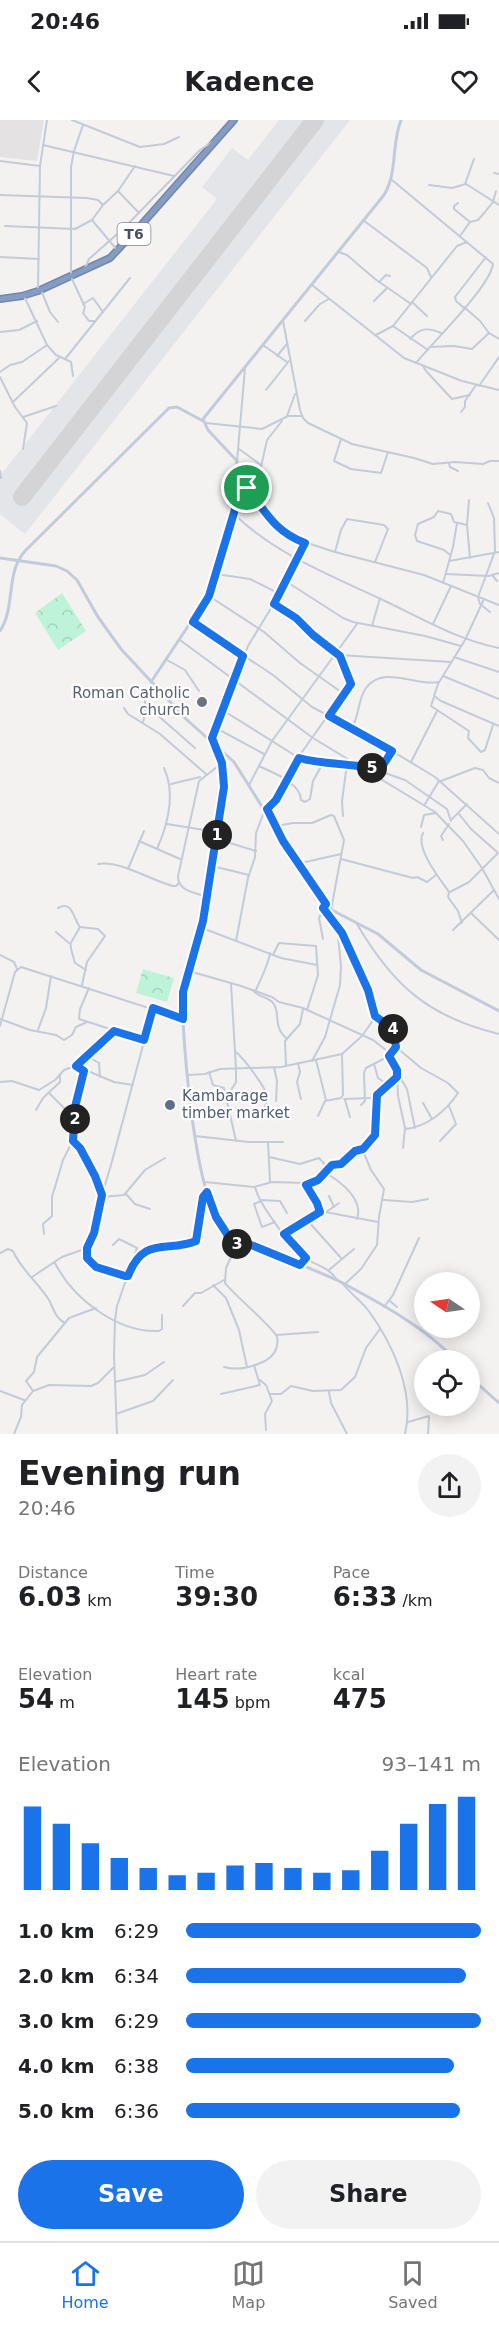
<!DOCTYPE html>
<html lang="en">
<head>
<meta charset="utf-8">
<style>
	body { margin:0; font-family:"DejaVu Sans",sans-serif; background:#f2f2f2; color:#202124; height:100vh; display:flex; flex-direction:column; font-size:22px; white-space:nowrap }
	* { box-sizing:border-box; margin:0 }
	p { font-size:20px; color:#757577 }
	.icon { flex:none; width:33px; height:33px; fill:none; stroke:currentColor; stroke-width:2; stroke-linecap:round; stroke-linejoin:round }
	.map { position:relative; height:1314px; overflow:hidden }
	.sheet { display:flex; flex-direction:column; background:#fff; flex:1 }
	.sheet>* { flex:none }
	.needle { width:39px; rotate:283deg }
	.tools { position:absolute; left:414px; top:1152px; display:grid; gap:12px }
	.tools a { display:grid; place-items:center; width:66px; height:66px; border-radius:50%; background:#fff; box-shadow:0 3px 15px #0003; font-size:30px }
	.pin { position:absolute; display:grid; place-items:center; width:51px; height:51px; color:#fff; margin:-26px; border:3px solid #fff; border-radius:50%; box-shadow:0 2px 6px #0007 }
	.km { position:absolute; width:30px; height:30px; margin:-15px; border-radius:50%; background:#222; color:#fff; font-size:16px; line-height:30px; text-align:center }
	.round { display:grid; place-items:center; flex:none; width:63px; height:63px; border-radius:32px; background:#f2f2f2 }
	.head { display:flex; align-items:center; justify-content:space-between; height:102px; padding:0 18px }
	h1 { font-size:33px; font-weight:700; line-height:45px }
	.metrics { display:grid; grid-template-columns:repeat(3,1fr); gap:9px; height:102px; padding:6px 18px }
	.metrics div { display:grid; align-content:center }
	.metrics b { font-size:26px; font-weight:700 }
	.metrics small { font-size:16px; font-weight:400 }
	.metrics p { font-size:16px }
	.chart { height:168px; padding:12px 18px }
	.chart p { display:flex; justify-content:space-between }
	.chart svg { width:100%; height:108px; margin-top:6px; stroke:#1a73e8; stroke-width:6 }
	.action { display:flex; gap:12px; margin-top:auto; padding:12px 18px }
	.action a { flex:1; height:69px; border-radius:36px; background:#1a73e8; color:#fff; font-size:24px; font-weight:700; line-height:69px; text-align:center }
	.action a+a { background:#f2f2f2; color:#202124 }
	ul { padding:0 18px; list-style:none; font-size:20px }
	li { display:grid; grid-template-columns:96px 72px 1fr; align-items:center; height:45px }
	li i { height:15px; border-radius:8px; background:#1a73e8 }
	.status { display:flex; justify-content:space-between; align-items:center; height:42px; padding:0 30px; background:#fff; direction:ltr }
	.status svg { height:16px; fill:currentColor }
	header { display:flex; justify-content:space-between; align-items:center; height:78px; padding:0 18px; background:#fff; font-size:27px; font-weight:700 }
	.tabs { display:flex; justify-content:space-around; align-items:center; height:84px; border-top:2px solid #e0e0e0; background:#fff; font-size:16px; color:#757577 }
	.tabs a { display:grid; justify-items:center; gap:3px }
	.tabs .current { color:#1a73e8 }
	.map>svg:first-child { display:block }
	.education { fill:#e5e2e3 }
	.airport { fill:#e3e5e9 }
	.forest { fill:url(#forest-crowns) }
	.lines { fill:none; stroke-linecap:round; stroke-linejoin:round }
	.runway { stroke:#d4d3d6; stroke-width:18 }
	.highway-casing { stroke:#7187ae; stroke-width:8 }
	.street { stroke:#c4cbd6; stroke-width:2 }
	.secondary { stroke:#c3cbdb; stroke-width:3 }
	.highway { stroke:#869cc2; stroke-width:5 }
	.route-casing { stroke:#fff; stroke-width:12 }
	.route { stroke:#1a73e8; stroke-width:8 }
	.worship-dot { fill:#6b7280; stroke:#fff; stroke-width:2 }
	.service-dot { fill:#5c6f8a; stroke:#fff; stroke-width:2 }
	.labels { text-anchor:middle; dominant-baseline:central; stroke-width:4.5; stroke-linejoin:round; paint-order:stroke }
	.shield { fill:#fff; stroke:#7f8590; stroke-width:1.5 }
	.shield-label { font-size:14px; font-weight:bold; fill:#485160 }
	.worship-label { font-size:15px; fill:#5b616d; stroke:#fff; text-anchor:end }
	.service-label { font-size:15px; fill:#4e5e75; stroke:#fff; text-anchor:start }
</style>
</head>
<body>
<div class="status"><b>20:46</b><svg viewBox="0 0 49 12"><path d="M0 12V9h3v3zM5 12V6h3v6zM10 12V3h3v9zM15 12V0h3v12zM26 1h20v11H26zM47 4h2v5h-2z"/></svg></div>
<header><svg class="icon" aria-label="back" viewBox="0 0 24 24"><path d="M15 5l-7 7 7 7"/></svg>Kadence<svg class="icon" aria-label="heart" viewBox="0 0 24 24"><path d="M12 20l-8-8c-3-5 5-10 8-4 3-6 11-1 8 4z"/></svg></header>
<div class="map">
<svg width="499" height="1314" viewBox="0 0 499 1314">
	<defs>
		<pattern id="forest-crowns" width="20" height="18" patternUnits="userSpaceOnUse" patternTransform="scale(1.5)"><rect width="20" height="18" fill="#bef3d9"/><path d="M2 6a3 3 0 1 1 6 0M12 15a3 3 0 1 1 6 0" fill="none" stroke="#a5d2bd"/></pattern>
	</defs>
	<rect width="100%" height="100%" fill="#f4f1f1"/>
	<path class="education" d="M0,0H44L37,41L0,37Z"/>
	<path class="airport" d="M279,0H350L25,414L0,394V356L217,79L202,67L232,28L248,40Z"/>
	<g class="forest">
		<path d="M62,473L86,511L58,530L35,493Z"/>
		<path d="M143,849L174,858L167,882L136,873Z"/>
	</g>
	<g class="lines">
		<path class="runway" d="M22,377L315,0"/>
		<defs>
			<path id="highway" d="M0,179L22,176L38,171L110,138L142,104L234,0"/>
		</defs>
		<use href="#highway" class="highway-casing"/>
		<g class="street">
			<path d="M72,0L140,27L164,24L179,17"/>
			<path d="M83,5L74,31L71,47V157L85,187L83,193L89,201H95"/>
			<path d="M43,25L174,56"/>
			<path d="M0,41L40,46"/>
			<path d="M494,53L499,54"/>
			<path d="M392,60L493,144C490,167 433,222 416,243"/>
			<path d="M465,64L474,39"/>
			<path d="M429,65L452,68L466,64L499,85"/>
			<path d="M118,71L139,93"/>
			<path d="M0,75L87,78L98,80L103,85"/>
			<path d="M458,83L454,86V89L470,102"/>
			<path d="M92,100L117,130"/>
			<path d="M363,100L427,148L431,157"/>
			<path d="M5,106L75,109L92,100L103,85L118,71L135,46"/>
			<path d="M460,116L470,102L478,100L485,92L493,82L496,71"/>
			<path d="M339,132L347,135L375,159L411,184"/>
			<path d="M0,137L39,139"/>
			<path d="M85,148L89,139L124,108L200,30L212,22"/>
			<path d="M379,162L386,155L390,156"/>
			<path d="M312,165L404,238L462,261L499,270"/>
			<path d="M38,168L40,46L47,0"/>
			<path d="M41,170L50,192L58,202"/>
			<path d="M24,176L47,225L56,235L71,242L73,256"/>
			<path d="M374,181L387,168"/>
			<path d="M412,182L427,196"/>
			<path d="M83,184L93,178L103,192"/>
			<path d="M464,187L480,201L489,213L499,219"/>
			<path d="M464,188L456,181L455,177L486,137"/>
			<path d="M283,201L300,290L303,298L308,303L352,324L414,338L433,344L455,342L483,344L490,341H499"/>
			<path d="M305,201L320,184L329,179"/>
			<path d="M393,206L428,230"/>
			<path d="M0,212L19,210L37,201"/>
			<path d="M376,215L393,206L457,126L467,122"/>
			<path d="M410,219C420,208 428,207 441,213"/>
			<path d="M263,225L287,242"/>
			<path d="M430,227L454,226L472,229L489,213"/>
			<path d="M277,236L287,224"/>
			<path d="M65,239L130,158"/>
			<path d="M423,246L426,251L452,279L470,275"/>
			<path d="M0,252L10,245L22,242L47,225"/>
			<path d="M0,257L15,287L27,303L23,329"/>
			<path d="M479,266L499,237"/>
			<path d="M266,270L289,241"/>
			<path d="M14,281L59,238"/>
			<path d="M461,292L465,287V281L476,265"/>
			<path d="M287,296L295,274"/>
			<path d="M23,297L56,286"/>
			<path d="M206,303L262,309L288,296H301"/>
			<path d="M341,319L334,341L351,349L381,353L388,332"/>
			<path d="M239,329L261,345"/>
			<path d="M237,341L245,248"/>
			<path d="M449,343L450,347L458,351"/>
			<path d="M0,351L1,358"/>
			<path d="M238,354L260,388L280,410L289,417L335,432L424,455L499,485"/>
			<path d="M469,380L467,405L470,438"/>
			<path d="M488,383L494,398L495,431L478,477L480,484L490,492"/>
			<path d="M236,386L261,347L267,320L282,301"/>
			<path d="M234,394C276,435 333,456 385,481C423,499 458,520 499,528"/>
			<path d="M335,432L341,410L347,399L384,405L388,409L375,442"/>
			<path d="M450,435L444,430L417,421L415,415L418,404L434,397L438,391L451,394L454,402L467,405"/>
			<path d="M449,441L499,432"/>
			<path d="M216,454L250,459L280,474"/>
			<path d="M446,454L489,456L499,453"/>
			<path d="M492,455L497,461"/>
			<path d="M287,462L343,498L353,502L425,516L461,526"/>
			<path d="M443,463L453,427L457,403"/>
			<path d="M209,476L264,512L300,543L344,574"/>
			<path d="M484,479L465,520L438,564L434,576L441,581L499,606"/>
			<path d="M275,484L296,498L313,515L339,535L451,542"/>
			<path d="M193,502L273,555L312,587L364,614L435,657L499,714"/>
			<path d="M433,504L451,466"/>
			<path d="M372,506L380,478"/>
			<path d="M180,520L313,618L435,692L463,721L482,748L499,779"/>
			<path d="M454,537L499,552"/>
			<path d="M167,540L185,550L199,571"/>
			<path d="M443,556L499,579"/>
			<path d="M434,577L431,586L469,611L468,618L481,632L485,630L493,605"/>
			<path d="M146,585L195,628"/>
			<path d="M124,588L128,594L160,614L206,654"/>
			<path d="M224,591L299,638L324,643L365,646L405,660L447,689L451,701"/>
			<path d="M143,602L146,591L144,573"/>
			<path d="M352,607C360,595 357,581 366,568C383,544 418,567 438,562"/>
			<path d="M216,608L264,634"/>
			<path d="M213,623L212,618L248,526L287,462L305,423"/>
			<path d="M411,642L437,591"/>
			<path d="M259,646C273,653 300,662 301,680L305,682L310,679L313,661L323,643"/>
			<path d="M380,650L392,631"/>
			<path d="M441,661L475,648L483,650L489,658L499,663"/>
			<path d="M171,664L200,657"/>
			<path d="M249,665L272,621L357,504"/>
			<path d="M425,684L439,661"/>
			<path d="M459,694L471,709L497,732"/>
			<path d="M343,696L342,681L347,644"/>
			<path d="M452,699L467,684"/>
			<path d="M167,704L217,712"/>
			<path d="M276,706L293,703H312L331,695L334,696L344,720L331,790"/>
			<path d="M421,707L424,695L436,693"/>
			<path d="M423,713C415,728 440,759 449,772L448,777L458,791L462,803"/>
			<path d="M217,719L256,731"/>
			<path d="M443,720L441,716L449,704"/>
			<path d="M139,721L180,739"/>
			<path d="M157,729C168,704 176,674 164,648"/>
			<path d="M341,739L413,758L417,757L427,762L436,755"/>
			<path d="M98,744C120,740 150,760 173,766H176L179,763"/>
			<path d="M212,746L249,755"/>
			<path d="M300,746L301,743L341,734"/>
			<path d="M128,749L144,711"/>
			<path d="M450,772L469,762L498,733"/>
			<path d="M207,777C195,772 178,772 178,756L199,661L222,643"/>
			<path d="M58,788C73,780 73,799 80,807L98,809L105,816L87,842L82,865"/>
			<path d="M471,793L499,820"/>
			<path d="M357,804C393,866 429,897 499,914"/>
			<path d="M80,807C69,828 68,818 75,843L86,850"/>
			<path d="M202,808L281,838L317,845"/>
			<path d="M453,810L494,770"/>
			<path d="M56,812L69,823"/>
			<path d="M323,819L319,798L324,787"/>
			<path d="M236,821L248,758L255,737L256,713L264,692L267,693V689L276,679L302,632L350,564L341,535"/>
			<path d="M0,835L14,842L17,849"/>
			<path d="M273,835L279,823L316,826L318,855L307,890"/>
			<path d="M189,851L241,866L272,877L279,882L303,888L373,920L391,934"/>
			<path d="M231,863L236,949"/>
			<path d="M89,868L80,889L79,899L144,920"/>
			<path d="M253,870C258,878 268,876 273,883C281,892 272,905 286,918"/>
			<path d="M255,872C260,861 269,843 270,833"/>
			<path d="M0,899L30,910L56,915L64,920L72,915L76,907L87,902"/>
			<path d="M0,906L15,852L21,847L183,899"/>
			<path d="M38,910L46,888L51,856"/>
			<path d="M396,927L421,948L448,963L458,973C446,991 427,1007 405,1009"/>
			<path d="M236,932C244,939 265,966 267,976C268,981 265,985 264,990"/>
			<path d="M90,933L92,939L99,943L100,957"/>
			<path d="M389,936L397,950L398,976L405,1008L403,1028"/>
			<path d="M316,940L326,980"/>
			<path d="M312,941L325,917L340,865L341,846L337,806"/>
			<path d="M298,943L300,952L297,962L301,979"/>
			<path d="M374,944L378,958L388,965"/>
			<path d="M286,945L285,921L300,904L303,889"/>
			<path d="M76,946L114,962L133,965"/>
			<path d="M274,947L277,961L276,981"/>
			<path d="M209,952L213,965L224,968L236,1021"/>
			<path d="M398,954L407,969L415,1008"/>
			<path d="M187,955L205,954L220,949L281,947L342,934L362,916L376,896C375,873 340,804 323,787"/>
			<path d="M0,962L12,961L39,970L55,960L64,950L80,944L93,929L114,911"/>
			<path d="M49,973L67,991L74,1002"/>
			<path d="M227,977L236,962V950"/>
			<path d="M344,979L370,978L377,975"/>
			<path d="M345,980L350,997"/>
			<path d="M423,983L432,999"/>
			<path d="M361,985L365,981L364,953L366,948L389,936L396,927L393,909L376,896"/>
			<path d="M36,990L43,978L60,962V954"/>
			<path d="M318,996L325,981L341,978L343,975L342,934"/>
			<path d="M195,1016L249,1022H283"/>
			<path d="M73,1021L87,1040L101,1073"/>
			<path d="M440,1021L456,1004L449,986"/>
			<path d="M268,1022L270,1062"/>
			<path d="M269,1037L300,1044L319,1038L328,1048"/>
			<path d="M324,1052C340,1061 364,1079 357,1099"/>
			<path d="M205,1062L254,1067L272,1062L305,1063L317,1083L320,1092L284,1114"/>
			<path d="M306,1065L318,1060L332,1045C345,1046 350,1032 362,1029"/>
			<path d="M255,1067C259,1084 292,1129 307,1139C319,1147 329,1147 337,1160"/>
			<path d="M126,1074L135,1084L150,1089"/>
			<path d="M329,1076L334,1087"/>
			<path d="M102,1077L124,1075L145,1050L165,1038"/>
			<path d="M261,1080L280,1081L287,1093"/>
			<path d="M384,1080L412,1082L428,1079"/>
			<path d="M261,1081L254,1084L262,1107L275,1102"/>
			<path d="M320,1091L378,1102"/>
			<path d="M325,1093L339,1083"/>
			<path d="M307,1100L342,1139"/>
			<path d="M44,1114L43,1104L52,1096V1077L63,1040L72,1022L76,986L88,935"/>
			<path d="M227,1114L228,1119L237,1124"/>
			<path d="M113,1125L119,1119L137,1128L117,1186L115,1200L114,1235L117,1314"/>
			<path d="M87,1128C87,1131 86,1135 87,1138C90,1150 118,1156 128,1156"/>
			<path d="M0,1133L8,1129L13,1131C21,1150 38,1162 49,1180C54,1189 55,1198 65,1203"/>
			<path d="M55,1143C73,1179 118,1213 159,1211L162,1209V1195"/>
			<path d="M133,1146L139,1137L152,1128L196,1121L203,1077L207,1072"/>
			<path d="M329,1150L354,1129"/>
			<path d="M32,1157L62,1137L87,1128L90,1123L98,1088L111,1045L153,888"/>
			<path d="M342,1163C350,1173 360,1180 368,1190C393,1224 415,1272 405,1314"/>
			<path d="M345,1164L361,1149L377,1125L379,1097L384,1069L371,1050L363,1031L375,1013L377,975L397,957"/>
			<path d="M213,1165L226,1178L239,1210L247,1247"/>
			<path d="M390,1181L397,1187"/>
			<path d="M183,1186L195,1173H201L224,1160"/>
			<path d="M384,1187L393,1175L419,1118"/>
			<path d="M276,1215L318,1212"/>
			<path d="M224,1247C239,1251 252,1247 265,1241C274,1236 279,1228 277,1217C275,1209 233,1174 225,1163L226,1148L239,1120"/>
			<path d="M260,1260L266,1265L272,1281L265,1294L266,1310"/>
			<path d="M115,1262L145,1255L164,1242"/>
			<path d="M0,1271L24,1280"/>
			<path d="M33,1271L26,1261L34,1252L37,1237L69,1198L96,1188"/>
			<path d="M329,1272L331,1283L347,1314"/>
			<path d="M221,1274L260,1265L254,1245"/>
			<path d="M270,1274H281L291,1266L313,1271L341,1270L355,1257L366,1228L380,1209"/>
			<path d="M116,1294L153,1281L173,1260"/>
			<path d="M408,1302L429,1296L428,1314"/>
			<path d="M14,1314L21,1297L22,1285L33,1271L49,1265L91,1266L98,1263L114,1247"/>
		</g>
		<g class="secondary">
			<path d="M0,438L56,446L67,451L77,460L98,497L121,529L186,599L234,642L310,763L328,788L378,814L421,850L499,891"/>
			<path d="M0,511C16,487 5,453 25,431L169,288L177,287L203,301"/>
			<path d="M151,562L210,473L234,394L237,341L208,310L203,299L384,75C398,52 391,25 401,0"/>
			<path d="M218,629L224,656L218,713L203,801L184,866L182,882C184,927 194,1084 227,1113L337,1160C376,1181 426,1207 455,1240"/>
			<path d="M470,1257L499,1283"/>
		</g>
		<use href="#highway" class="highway"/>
	</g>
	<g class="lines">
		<defs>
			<path id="route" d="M247,368C266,392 274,411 305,423L274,484L296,498L313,515L340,536L351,564L329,596L392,631L380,650C353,643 326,645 299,638L276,680L267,689L283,721L326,784L323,788L342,813L368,870L375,896L393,909L396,927L389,936L397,950V957L377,975L375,1015L363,1029L355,1031L341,1044L332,1045L318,1060L306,1065L317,1083L320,1092L284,1114L306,1138L300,1145L239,1120L237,1124L228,1119L227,1114L216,1097L207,1072L203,1077L196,1121C167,1133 144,1115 128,1156H125L96,1147L87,1138V1128L94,1113L102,1075L95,1056L80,1028L73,1021L75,987L84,951L76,946L114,911L144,920L153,888L183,899V872L203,801L224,667L222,643L212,618L243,536L193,502L209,476L236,386Z"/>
		</defs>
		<use href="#route" class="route-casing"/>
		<use href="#route" class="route"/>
	</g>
	<circle class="worship-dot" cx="202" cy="582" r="6"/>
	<circle class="service-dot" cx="170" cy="985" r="6"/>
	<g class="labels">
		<rect class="shield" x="117.5" y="103" width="33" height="22" rx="4.5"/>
		<g class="shield-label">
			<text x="134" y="114">T6</text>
		</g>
		<g class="worship-label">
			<text x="190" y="573">Roman Catholic<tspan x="190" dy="17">church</tspan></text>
		</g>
		<g class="service-label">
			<text x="182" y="976">Kambarage<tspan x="182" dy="17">timber market</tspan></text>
		</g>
	</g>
</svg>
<div class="tools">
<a><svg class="needle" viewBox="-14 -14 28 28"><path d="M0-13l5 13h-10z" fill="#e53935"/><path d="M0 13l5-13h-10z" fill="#757577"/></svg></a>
<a><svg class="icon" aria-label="locate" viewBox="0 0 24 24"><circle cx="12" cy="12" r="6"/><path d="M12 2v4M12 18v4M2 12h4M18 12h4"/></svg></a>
</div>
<div class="pin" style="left:247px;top:368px;background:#1e9e55"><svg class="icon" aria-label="arrive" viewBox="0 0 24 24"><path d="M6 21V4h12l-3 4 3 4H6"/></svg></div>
<b class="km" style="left:217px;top:715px">1</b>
<b class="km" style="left:75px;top:999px">2</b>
<b class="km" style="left:237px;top:1124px">3</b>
<b class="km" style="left:393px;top:909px">4</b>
<b class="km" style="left:372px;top:648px">5</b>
</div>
<section class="sheet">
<div class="head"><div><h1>Evening run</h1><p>20:46</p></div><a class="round"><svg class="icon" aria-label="share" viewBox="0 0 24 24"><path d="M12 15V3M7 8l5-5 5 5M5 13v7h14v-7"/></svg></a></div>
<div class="metrics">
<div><p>Distance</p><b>6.03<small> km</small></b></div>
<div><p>Time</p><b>39:30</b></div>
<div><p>Pace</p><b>6:33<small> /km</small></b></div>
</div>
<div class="metrics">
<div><p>Elevation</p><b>54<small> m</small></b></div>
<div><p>Heart rate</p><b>145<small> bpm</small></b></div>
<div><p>kcal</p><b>475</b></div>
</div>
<div class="chart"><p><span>Elevation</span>93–141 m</p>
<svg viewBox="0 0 160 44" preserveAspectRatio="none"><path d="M5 44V10M15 44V17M25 44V25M35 44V31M45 44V35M55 44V38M65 44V37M75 44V34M85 44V33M95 44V35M105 44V37M115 44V36M125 44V28M135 44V17M145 44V9M155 44V6"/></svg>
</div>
<ul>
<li><b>1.0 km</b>6:29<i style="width:100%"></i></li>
<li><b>2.0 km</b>6:34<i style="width:95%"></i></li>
<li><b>3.0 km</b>6:29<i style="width:100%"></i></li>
<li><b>4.0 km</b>6:38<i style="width:91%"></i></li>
<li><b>5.0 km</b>6:36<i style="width:93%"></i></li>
</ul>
<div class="action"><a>Save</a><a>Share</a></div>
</section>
<nav class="tabs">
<a class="current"><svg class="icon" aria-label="home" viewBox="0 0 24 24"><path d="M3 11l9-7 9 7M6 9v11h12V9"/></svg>Home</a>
<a><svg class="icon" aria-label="map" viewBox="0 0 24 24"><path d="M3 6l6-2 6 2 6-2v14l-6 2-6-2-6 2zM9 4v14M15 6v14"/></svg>Map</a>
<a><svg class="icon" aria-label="saved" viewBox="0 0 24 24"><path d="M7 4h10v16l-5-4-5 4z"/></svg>Saved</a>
</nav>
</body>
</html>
